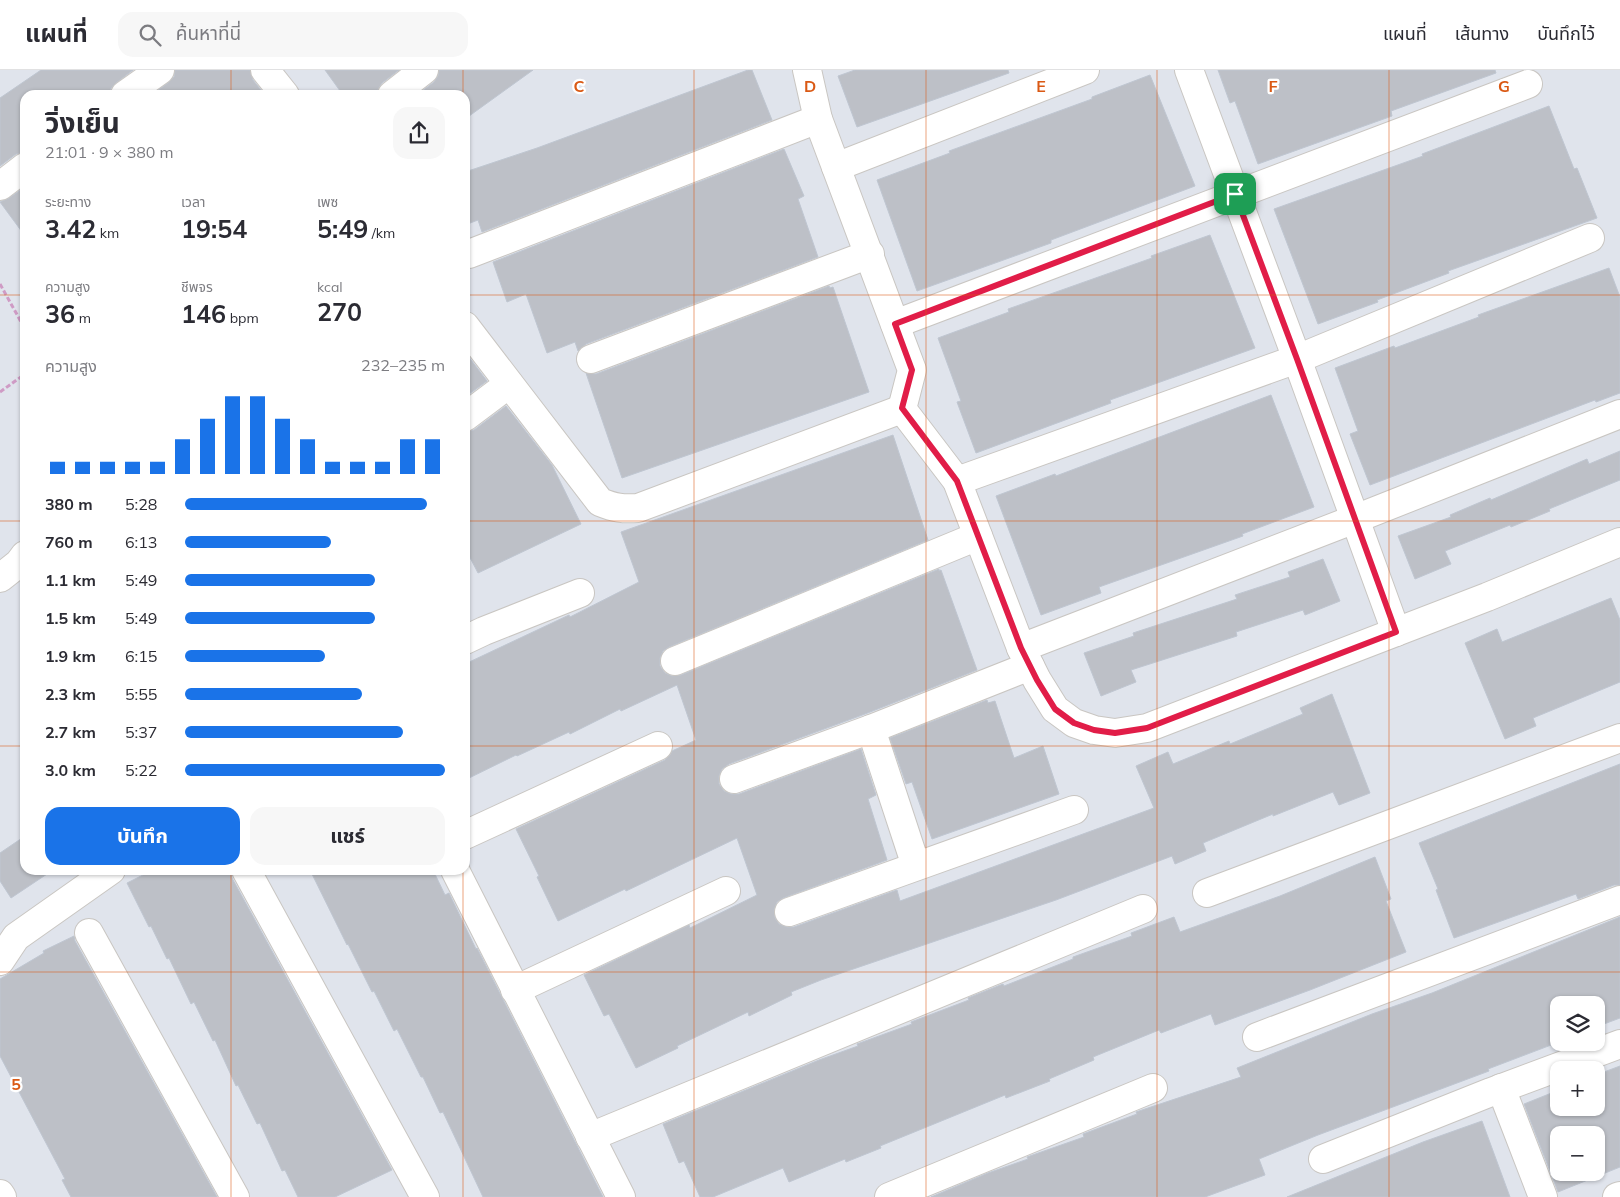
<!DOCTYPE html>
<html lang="th">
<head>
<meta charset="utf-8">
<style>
	body { margin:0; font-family:Mulish,"Noto Sans Thai",sans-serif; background:#f7f7f7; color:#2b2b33; height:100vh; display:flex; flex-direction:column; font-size:19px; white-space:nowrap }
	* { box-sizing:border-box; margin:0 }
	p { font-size:16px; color:#7c7c81 }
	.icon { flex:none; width:28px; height:28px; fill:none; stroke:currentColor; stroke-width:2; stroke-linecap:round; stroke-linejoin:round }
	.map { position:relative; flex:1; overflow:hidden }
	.drawer { position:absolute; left:20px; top:20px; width:450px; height:785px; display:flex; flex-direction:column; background:#fff; border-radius:15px; box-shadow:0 1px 4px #0004 }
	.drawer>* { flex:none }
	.buttons { position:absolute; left:1550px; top:926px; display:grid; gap:10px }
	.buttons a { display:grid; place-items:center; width:55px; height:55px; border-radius:10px; background:#fff; box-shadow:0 1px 4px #0004; font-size:25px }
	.pin { position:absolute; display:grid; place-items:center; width:42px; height:42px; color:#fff; margin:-21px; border-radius:10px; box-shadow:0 2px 8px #0006 }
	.round { display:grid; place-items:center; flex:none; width:52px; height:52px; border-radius:15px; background:#f7f7f7 }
	.overview { display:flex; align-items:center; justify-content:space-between; height:85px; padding:0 25px }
	h1 { font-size:28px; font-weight:700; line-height:38px }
	.stats { display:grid; grid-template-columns:repeat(3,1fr); gap:8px; height:85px; padding:5px 25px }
	.stats div { display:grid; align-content:center }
	.stats b { font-size:25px; font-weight:700 }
	.stats small { font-size:14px; font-weight:400 }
	.stats p { font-size:14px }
	.chart { height:140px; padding:10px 25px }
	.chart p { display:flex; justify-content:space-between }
	.chart svg { width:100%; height:90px; margin-top:5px; stroke:#1a73e8; stroke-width:6 }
	.action { display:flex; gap:10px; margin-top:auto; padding:10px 25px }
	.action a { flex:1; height:58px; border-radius:15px; background:#1a73e8; color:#fff; font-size:20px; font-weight:700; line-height:58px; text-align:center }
	.action a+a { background:#f7f7f7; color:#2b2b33 }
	ul { padding:0 25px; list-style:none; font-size:16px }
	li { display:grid; grid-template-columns:80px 60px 1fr; align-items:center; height:38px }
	li i { height:12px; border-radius:6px; background:#1a73e8 }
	header { display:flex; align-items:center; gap:30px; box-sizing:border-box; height:70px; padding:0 25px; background:#fff; border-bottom:1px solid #e1e1e2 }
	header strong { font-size:24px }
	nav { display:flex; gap:28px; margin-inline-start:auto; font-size:18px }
	.search { width:350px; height:45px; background:#f7f7f7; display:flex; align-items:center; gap:12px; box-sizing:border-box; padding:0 18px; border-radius:15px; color:#7c7c81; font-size:19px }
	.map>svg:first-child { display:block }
	.building { fill:#bdc0c7; stroke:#bfc6d1; fill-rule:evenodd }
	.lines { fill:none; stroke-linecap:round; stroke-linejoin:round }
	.minor-casing { stroke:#c9c6c2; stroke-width:30 }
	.path { stroke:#cf9bc5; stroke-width:3; stroke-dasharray:5 2.5; stroke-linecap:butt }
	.minor { stroke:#fff; stroke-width:28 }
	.route-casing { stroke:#fff; stroke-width:10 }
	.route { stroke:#e11d48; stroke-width:6 }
	.grid { fill:none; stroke:#da5914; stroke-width:1; stroke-opacity:0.55 }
	.grid-label { font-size:16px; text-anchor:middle; font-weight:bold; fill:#da5914; stroke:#fff; stroke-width:4.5; stroke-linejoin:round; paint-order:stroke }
</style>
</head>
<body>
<header>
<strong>แผนที่</strong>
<div class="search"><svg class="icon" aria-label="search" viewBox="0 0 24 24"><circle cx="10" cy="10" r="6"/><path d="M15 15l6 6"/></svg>ค้นหาที่นี่</div>
<nav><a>แผนที่</a><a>เส้นทาง</a><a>บันทึกไว้</a></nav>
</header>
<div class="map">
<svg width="1620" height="1127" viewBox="0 0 1620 1127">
	<rect width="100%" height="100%" fill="#e0e4ec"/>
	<g class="building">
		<path d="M41,0H133L116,13L111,18L110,25H25V82L16,84L0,96V28Z"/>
		<path d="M175,0H250L253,10L265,25H152L169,12L174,7Z"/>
		<path d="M325,0H399L382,13L378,19L377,25H343Z"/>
		<path d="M439,0H533L465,49V25H417L434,12L438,6Z"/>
		<path d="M748,0H752L772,50L482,162L478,150L465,155V102L537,78Z"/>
		<path d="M855,0H1008L1009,3L857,57L838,6Z"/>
		<path d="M1218,0H1495L1496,3L1391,41L1392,46L1258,94L1235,31L1230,33Z"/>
		<path d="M1150,5L1195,116L1051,170V173L917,221L877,110L950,83L949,81L1092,29V27Z"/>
		<path d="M1549,36L1574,99L1577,98L1597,148L1448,201L1449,203L1377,230L1378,232L1318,254L1274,139L1423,86L1422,84Z"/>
		<path d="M784,79L804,126L798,129L818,187L586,274L578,281L575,272L547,283L526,224L507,232L493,192Z"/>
		<path d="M25,117V166L0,132L9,128Z"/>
		<path d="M1210,165L1255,278L1110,330L1111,333L976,383L957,332L961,331L938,268L1009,242L1008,239L1152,188L1151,186Z"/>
		<path d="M1609,198L1620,227V323L1596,332L1595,330L1370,415L1350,364L1358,361L1335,298L1394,276L1395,278L1479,247L1478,245Z"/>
		<path d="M829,216L830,218L833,217L869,322L622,408L586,303L596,304Z"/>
		<path d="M465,282L487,311L465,327Z"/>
		<path d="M1271,325L1314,437L1242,464L1243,466L1099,517L1101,523L1041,545L996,426L1055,404L1056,406Z"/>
		<path d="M506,336L552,395L581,454L478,503L465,478V362L474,360Z"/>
		<path d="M893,365L928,470L669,577L663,581L660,588V596L665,603L672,606L681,605L939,499V501L941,500L977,600L865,644L729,694L722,699L719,706V714L724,721L731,724H739L861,679L876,725L868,729L887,790L783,828L777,832L774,840L775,848L779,854L787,857H794L897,820L900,831L1154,738L1136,696L1168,682L1173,694L1229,671L1230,674L1303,644L1300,638L1332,624L1370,723L1339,735L1333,722L1273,746V744L1203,773L1206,781L1175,794L1172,786L1056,830L821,910L791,922L792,925L749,946L748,942L677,976L678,978L636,998L609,944L604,946L584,905L689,855L690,858L757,825L737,768L626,821L625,819L558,851L537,807L539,806L516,759L665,690L670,685L672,681L696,670L677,615L621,641L620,639L570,664L569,662L517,686L516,685L465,710V594L569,545L570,547L639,512L621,462Z"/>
		<path d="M1620,381V410L1549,439L1550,441L1511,457L1510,455L1445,481L1451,494L1415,509L1398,466L1451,447L1450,445L1490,428L1491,430L1587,389L1589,394Z"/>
		<path d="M1323,489L1340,531L1305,545L1303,540L1236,562L1237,566L1131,600L1136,612L1101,626L1084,583L1134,566L1133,563L1237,529L1235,525L1290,507L1288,502Z"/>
		<path d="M1611,528L1620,550V612L1533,648L1536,656L1505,669L1465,573L1497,559L1502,572Z"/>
		<path d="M987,630L988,633L995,631L1014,688L1043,676L1059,724L932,769L912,712L906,714L890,668Z"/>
		<path d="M1620,694V815H1614L1578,829L1576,824L1454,868L1436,820L1438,819L1419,773Z"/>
		<path d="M25,766V800H53L11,828L0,811V783Z"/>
		<path d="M1375,787L1391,829L1386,831L1406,882L1310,920L1215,955L1211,944L1161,963L1159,960L1093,987L1094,990L1049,1009L1050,1011L1006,1028L1005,1025L880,1076L881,1078L846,1092L845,1089L789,1112L783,1098L713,1127H700L684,1091L679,1093L663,1054L819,990L858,976L857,974L912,954L911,952L969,930L968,928L1003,914L1004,916L1073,889V887L1132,866L1131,863L1174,847L1180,862L1280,826Z"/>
		<path d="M153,800H230L232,808L392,1100L335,1127H298L285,1100L282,1101L260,1053L257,1054L238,1015L236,1016L215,970L213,971L194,932L191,934L169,888L167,889L151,856L149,857L127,813Z"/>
		<path d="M310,800H433L445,825L449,823L476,879L477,878L603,1127H483L443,1042L440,1043L423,1007H421L397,959L394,961L374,921L372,922L348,874L347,875Z"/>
		<path d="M1620,847V948L1596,957V935H1559V972L1488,999L1489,1001L1318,1065L1259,1089L1265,1105L1205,1127H931L988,1103L1028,1089L1027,1087L1084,1067L1083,1064L1137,1044L1136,1042L1241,1007L1237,998L1372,944L1432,923Z"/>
		<path d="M74,866L75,871L217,1127H71L62,1110L65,1109L0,986V909L44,883L43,881Z"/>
		<path d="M1620,996V1097L1558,1122L1524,1034L1559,1020V1038H1596V1005ZM1559,1065H1596V1102H1559Z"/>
		<path d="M1482,1051L1510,1127H1287L1423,1072Z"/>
	</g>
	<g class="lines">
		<defs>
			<g id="minor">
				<path d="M265,0L285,25"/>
				<path d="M807,0L818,49L912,300L902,339L957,411L1021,578L1037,610L1055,639L1074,653L1094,660L1115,663L1147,658L1487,527L1620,472"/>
				<path d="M1189,0L1297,289L1396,562"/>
				<path d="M125,25L160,0"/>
				<path d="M392,25L424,0"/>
				<path d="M836,97L1085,0"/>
				<path d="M0,116L25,97"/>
				<path d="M469,184L818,49"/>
				<path d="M895,254L1528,14"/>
				<path d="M465,256L600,432C615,438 622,439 638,438L902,339"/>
				<path d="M591,289L870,184"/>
				<path d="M465,347L509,314"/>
				<path d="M957,411L1297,289L1590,168"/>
				<path d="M0,508L19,493L25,485"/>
				<path d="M465,570L484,561L580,523"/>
				<path d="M1021,578L1355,449L1620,344"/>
				<path d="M675,591L978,466"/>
				<path d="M871,659L916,796"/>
				<path d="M734,709L871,659L1030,596"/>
				<path d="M465,765L658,676"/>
				<path d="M246,800L425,1127"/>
				<path d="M455,800L621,1127"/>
				<path d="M1207,823L1620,668"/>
				<path d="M789,842L1074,740"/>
				<path d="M89,863L235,1127"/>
				<path d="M0,891L16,867L111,800"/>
				<path d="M515,920L726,821"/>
				<path d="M1257,967L1620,830"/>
				<path d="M1501,1018L1543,1127"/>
				<path d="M590,1067L1143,839"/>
				<path d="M1323,1089L1491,1022L1620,974"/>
				<path d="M0,1124L2,1127"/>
				<path d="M889,1127L1153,1018"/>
				<path d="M1617,1127L1620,1126"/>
			</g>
		</defs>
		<use href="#minor" class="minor-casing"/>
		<g class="path">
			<path d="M0,214L25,259"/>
			<path d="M0,322L25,304"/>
		</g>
		<use href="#minor" class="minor"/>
	</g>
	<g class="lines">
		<defs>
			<path id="route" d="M1235,124L1297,289L1396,562L1147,658L1115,663L1094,660L1074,653L1055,639L1037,610L1021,578L957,411L902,338L912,300L895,254Z"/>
		</defs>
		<use href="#route" class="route-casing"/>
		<use href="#route" class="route"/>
	</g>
	<path class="grid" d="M231,0V25M463,0V25M694,0V1127M926,0V1127M1157,0V1127M1389,0V1127M0,225H25M465,225H1620M0,451H25M465,451H1620M0,676H25M465,676H1620M231,800V1127M463,800V1127M0,902H1620"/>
	<g class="grid-label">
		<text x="579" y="22">C</text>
		<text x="810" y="22">D</text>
		<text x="1041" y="22">E</text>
		<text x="1273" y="22">F</text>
		<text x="1504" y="22">G</text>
		<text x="16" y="1020">5</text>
	</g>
</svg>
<div class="buttons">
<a><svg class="icon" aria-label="layers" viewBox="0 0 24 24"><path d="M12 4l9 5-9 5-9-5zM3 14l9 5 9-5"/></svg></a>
<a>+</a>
<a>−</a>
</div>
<div class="pin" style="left:1235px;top:124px;background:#1e9e55"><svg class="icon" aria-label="arrive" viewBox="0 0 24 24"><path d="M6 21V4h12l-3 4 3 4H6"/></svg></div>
<section class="drawer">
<div class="overview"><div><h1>วิ่งเย็น</h1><p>21:01 · 9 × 380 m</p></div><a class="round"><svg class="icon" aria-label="share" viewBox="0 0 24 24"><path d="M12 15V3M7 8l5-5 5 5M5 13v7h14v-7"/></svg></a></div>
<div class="stats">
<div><p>ระยะทาง</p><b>3.42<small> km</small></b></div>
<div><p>เวลา</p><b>19:54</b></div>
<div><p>เพซ</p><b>5:49<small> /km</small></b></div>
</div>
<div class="stats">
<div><p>ความสูง</p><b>36<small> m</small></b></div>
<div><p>ชีพจร</p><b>146<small> bpm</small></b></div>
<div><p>kcal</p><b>270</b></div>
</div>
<div class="chart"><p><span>ความสูง</span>232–235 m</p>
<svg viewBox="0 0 160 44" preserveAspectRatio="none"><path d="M5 44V38M15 44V38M25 44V38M35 44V38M45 44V38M55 44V27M65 44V17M75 44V6M85 44V6M95 44V17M105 44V27M115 44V38M125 44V38M135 44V38M145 44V27M155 44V27"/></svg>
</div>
<ul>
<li><b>380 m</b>5:28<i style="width:93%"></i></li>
<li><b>760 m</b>6:13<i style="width:56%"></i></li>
<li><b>1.1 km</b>5:49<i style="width:73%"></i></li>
<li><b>1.5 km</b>5:49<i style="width:73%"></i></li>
<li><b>1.9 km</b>6:15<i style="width:54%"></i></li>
<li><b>2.3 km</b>5:55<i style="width:68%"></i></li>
<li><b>2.7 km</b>5:37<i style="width:84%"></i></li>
<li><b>3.0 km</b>5:22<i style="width:100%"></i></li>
</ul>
<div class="action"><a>บันทึก</a><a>แชร์</a></div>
</section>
</div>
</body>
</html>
